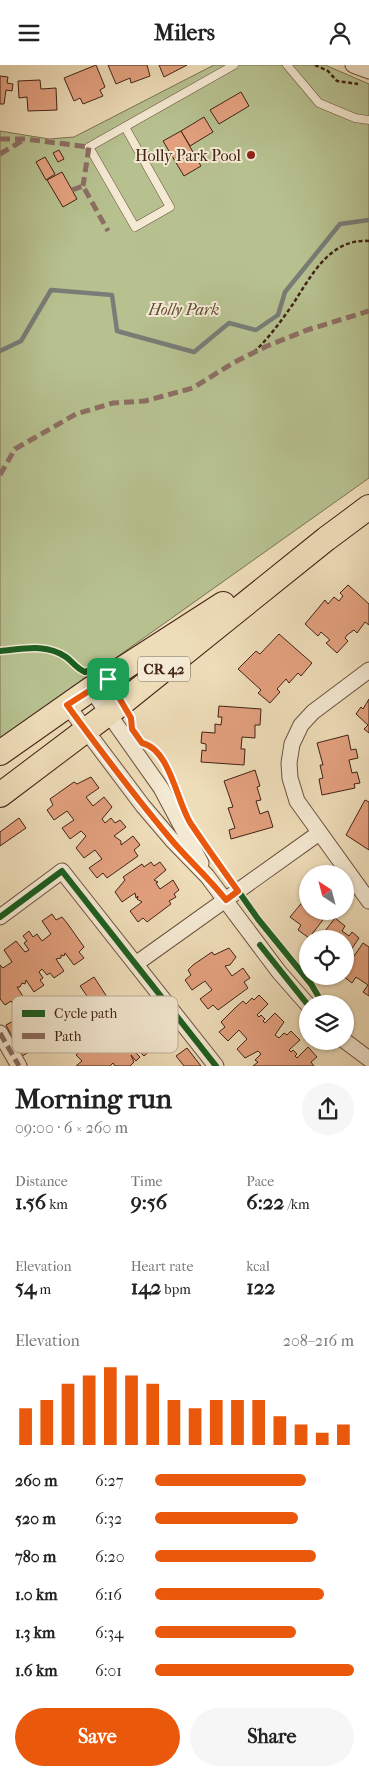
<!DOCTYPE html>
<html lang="en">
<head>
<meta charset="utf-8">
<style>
	body { margin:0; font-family:"IM FELL French Canon",serif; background:#f6f6f6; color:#222; height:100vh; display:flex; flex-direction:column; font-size:19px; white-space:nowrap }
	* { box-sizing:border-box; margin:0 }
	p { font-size:16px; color:#767676 }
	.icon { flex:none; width:28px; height:28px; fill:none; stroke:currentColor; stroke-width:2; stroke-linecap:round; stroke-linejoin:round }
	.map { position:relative; height:1001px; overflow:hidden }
	.side { display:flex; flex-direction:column; background:#fff; flex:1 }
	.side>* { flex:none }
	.needle { width:32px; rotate:324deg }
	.fabs { position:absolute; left:299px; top:800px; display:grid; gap:10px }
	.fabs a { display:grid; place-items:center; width:55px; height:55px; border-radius:50%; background:#fff; box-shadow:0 1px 4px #0004; font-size:25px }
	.pin { position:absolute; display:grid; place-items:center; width:42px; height:42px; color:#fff; margin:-21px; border-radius:10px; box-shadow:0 2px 8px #0006 }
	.round { display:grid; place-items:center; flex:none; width:52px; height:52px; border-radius:26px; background:#f6f6f6 }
	.summary { display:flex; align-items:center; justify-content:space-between; height:85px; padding:0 15px }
	h1 { font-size:28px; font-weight:800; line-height:38px }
	.stats { display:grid; grid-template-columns:repeat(3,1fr); gap:8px; height:85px; padding:5px 15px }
	.stats div { display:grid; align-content:center }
	.stats b { font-size:21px; font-weight:800 }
	.stats small { font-size:14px; font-weight:400 }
	.stats p { font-size:14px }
	.chart { height:140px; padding:10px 15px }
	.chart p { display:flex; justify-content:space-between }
	.chart svg { width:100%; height:90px; margin-top:5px; stroke:#ea580c; stroke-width:6 }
	.button { display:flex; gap:10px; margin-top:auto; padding:10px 15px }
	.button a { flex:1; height:58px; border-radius:30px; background:#ea580c; color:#fff; font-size:20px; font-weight:800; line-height:58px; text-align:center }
	.button a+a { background:#f6f6f6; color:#222 }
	ul { padding:0 15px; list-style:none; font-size:16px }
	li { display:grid; grid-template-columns:80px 60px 1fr; align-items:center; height:38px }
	li i { height:12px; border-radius:6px; background:#ea580c }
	header { display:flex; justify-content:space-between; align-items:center; height:65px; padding:0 15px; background:#fff; font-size:22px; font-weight:800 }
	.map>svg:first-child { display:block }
	.green { fill:#b7c190; stroke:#7c7253 }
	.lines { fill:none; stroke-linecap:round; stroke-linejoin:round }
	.shore { stroke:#6f6e67; stroke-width:1 }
	.stream { stroke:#787d77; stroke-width:4.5 }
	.building { fill:#e4a17f; stroke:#422216 }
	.service-casing { stroke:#6d513f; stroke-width:9 }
	.minor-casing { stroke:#6d513f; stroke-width:17 }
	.primary-casing { stroke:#422216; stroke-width:26 }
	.path { stroke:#422216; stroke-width:2.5; stroke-dasharray:4 2.5; stroke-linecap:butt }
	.service { stroke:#f4e9d2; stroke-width:8 }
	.minor { stroke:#f4e9d2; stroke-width:15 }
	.primary { stroke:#eeddb9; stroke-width:24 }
	.quiet { stroke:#8d6e63; stroke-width:5; stroke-dasharray:10 5; stroke-linecap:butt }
	.cycleway-casing { stroke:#f4e9d2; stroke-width:9 }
	.cycleway { stroke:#1b5e20; stroke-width:6 }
	.route-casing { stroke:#fff; stroke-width:10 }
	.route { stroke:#ea580c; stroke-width:6 }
	.poi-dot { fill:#8f2418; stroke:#f4e9d2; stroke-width:2 }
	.labels { text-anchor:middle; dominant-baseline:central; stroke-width:4; stroke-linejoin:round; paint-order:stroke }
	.shield { fill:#f4e9d2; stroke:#775e4e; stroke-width:1 }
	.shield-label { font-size:15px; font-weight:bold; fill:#422216 }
	.poi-label { font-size:16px; fill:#422216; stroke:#f4e9d2; text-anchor:end }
	.park-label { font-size:16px; font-style:italic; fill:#5f4a34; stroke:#f4e9d2 }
	.key { fill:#f4e9d2; stroke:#bfad9a; stroke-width:1 }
	.key-label { font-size:14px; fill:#422216 }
</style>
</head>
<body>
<header><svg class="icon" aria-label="menu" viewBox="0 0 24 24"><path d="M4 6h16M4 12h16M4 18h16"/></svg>Milers<svg class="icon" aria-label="person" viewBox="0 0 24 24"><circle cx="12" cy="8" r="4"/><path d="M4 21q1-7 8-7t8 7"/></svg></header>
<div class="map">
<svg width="369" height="1001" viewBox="0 0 369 1001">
	<rect width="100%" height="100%" fill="#eeddb9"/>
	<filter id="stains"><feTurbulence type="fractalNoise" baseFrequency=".004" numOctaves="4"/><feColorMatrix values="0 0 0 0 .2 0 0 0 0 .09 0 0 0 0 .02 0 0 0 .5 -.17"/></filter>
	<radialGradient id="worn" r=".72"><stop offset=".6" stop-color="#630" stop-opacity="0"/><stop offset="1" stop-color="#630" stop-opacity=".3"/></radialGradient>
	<path class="green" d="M214,0H325L369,19V413L0,675V66L49,74L74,72Z"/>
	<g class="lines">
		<path class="shore" d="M63,940L70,945L73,961L44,968L40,961Z"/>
		<path class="stream" d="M0,286L21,276L51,225L112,230L117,266L194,287L229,258L256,265L278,250L285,227L340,159L369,155"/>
	</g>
	<g class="building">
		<path d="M96,0L105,22L100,25L103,31L83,39L80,33L74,36L64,13Z"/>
		<path d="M108,0H147L150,11L131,18L130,13L116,19Z"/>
		<path d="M159,0H187L164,12Z"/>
		<path d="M0,11L8,12L7,18L13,19L12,26L6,25L4,39H0Z"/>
		<path d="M40,15L41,24L56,23L57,45L28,46L27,32L19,33L18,16Z"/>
		<path d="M241,27L249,41L219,59L210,45Z"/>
		<path d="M204,52L213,67L190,81L181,66Z"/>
		<path d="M181,66L201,101L184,111L163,76Z"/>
		<path d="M59,85L64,94L58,97L53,88Z"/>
		<path d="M45,92L55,109L46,115L36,97Z"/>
		<path d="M62,107L77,134L63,142L47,115Z"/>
		<path d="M348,520L369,539V560L365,557L357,568L354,565L347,570L345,573L348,576L337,588L326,578L330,575L321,567L318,571L305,559L325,535L328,539L334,532L339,536L343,531L340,528Z"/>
		<path d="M279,569L312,598L301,611L298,608L289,618L286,614L277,624L280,627L270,638L258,628L261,625L238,604L256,586L260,589Z"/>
		<path d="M369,634V668L364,664L368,660L356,649L361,642L363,644Z"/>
		<path d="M219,641L261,644L260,660H255V673L242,672L241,684H245L244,700L201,697L202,685L206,686V679L201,678L202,667L215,668V659L221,660L222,652H218Z"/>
		<path d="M348,670L351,685L356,684L358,693L349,695L352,708L357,707L360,718L354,719L355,723L322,730L319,714L323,713L320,700H323L317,678Z"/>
		<path d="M255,705L260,721L257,722L261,735L256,736L260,749L268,746L273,762L231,774L229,765L235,763L228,743L233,742L224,716Z"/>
		<path d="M91,712L99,723L86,732L93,741L104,732L112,742L102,754L105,758L111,753L115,758L120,755L126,762L114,771L121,776V780L133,771L140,780L134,785L138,791L107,813L103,808L97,813L89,803L102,794L95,785L84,793L76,783L86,771L81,766L70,774L62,763L74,755L67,746L54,755L47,745L53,740L50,734L74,717L77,719Z"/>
		<path d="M365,735L369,737V785L346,770Z"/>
		<path d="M19,753L26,763L0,781V767Z"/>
		<path d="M151,797L154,801L160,797L166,805L154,815L158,817L156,818L160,824L173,815L179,825L174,829L176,832L169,836L171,839L147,857L143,853L138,857L130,846L142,837L137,834L138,831L136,833L135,828L122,837L115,827L125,815L123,812L142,799L144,802Z"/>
		<path d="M305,834L308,836V846L329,847L309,873L298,865L301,860L290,852Z"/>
		<path d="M52,849L56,855L62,852L67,858L84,882L79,887L84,893L74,900L65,888L64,891L61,890V893L56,894L64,906L54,913L50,908L47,910L42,904L39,907L43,913L40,915L44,920L34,927L26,915L25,919L22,918L20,922H17L26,936L16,943L11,936L5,940L0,934V900L3,903L12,897L4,885L16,876L25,887L29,885L24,878L27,876L23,871L29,866L33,872L37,869L42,876L51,869L42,856Z"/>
		<path d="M335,853L345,861L342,866L349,871L352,867L359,873L346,892L345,874H326L330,869L325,866Z"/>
		<path d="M363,878L369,882V931L363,927L368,920L356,912L352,918L343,911L347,906L345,904Z"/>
		<path d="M229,883L236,892L230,900L225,901L232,911L243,903L250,913L244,917L248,923L218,945L213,940L208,944L200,934L212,925L205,916L192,925L185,915L191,910L188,905L193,900L212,887L214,890Z"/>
		<path d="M94,912L107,932L94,941L80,921Z"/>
		<path d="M259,930L268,939L257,950L259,952L261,950L265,954L263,956L265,958L275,948L284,957L275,970L279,973L284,968L287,970L291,966L300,975L289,985L291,987L293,985L297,989L295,991L297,993L308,982L317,992L311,997L314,1001H253L258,997L255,995L261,989L258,986L245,993L237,984L247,974L239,965L228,976L219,967L225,962L221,957L235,943L243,936L246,939L252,933L254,935Z"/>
		<path d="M115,943L120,949L125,944L152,972L147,977L153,983L144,991L137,984L135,987L140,992L136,996L131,990L134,997L130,1001H115L113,998L110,1001H76L82,996L76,990L94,974L89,969L98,960L107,969L115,961L106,952Z"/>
		<path d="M17,954L33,985L22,991L6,960Z"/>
		<path d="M187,983L201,1001H184L176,991Z"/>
	</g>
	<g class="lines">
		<defs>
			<g id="service">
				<path d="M287,0L319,38L355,53L369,55"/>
				<path d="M125,62L170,142L135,162L89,82L234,0"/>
			</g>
			<g id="minor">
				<path d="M353,0L369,6"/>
				<path d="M369,605L313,647L301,660L292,679L289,698L290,713L297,736L369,836"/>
				<path d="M91,624L161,723L201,798"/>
				<path d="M67,640L143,741L172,775L207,811L279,907L308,940"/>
				<path d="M0,852L62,806L216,1001"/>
				<path d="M137,898L319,768"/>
				<path d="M0,968L19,1001"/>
				<path d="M345,976L369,994"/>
			</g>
			<g id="primary">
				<path d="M0,688L91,624L223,539"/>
				<path d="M0,730L122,638L326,474L369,442"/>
			</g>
		</defs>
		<use href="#service" class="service-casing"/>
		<use href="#minor" class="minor-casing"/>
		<use href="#primary" class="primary-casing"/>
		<g class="path">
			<path d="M315,0L328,6L337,16L358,19"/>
			<path d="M254,287C269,273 281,256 293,239C311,211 330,173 369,176"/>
		</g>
		<use href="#service" class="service"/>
		<use href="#minor" class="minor"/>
		<use href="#primary" class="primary"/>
		<g class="quiet">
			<path d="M0,74H25L89,82L83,121"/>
			<path d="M0,89L25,74"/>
			<path d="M72,125L83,121L108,166"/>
			<path d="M0,410L15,384L76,349L113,338L145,336L193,323L233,298L267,281L307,265L369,246"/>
			<path d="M0,968L19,1001"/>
		</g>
		<defs>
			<g id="cycleway">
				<path d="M0,586C23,584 46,578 66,592C73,597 76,603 85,607L100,600L131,653L133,664L142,678L149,680L163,697L191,759L258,854L311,919L323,939"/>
				<path d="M0,852L62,806L216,1001"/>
				<path d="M260,880L308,940"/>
			</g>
		</defs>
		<use href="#cycleway" class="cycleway-casing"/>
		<use href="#cycleway" class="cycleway"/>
	</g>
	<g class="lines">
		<defs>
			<path id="route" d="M108,614L131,653L132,664L142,678C170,684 177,738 191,759C206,781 222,804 238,826L226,835C208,812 187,794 169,772C133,729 100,685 67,640Z"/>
		</defs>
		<use href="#route" class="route-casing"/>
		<use href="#route" class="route"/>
	</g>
	<circle class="poi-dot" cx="251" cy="90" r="5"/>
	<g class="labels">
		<rect class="shield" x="138" y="591.5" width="52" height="25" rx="4"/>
		<g class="shield-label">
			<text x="164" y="604">CR 42</text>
		</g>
		<g class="poi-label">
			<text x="241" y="90">Holly Park Pool</text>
		</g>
		<g class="park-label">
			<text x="184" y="244">Holly Park</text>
		</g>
	</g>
	<rect x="12" y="931" width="166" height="57" rx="8" class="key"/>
	<rect x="22" y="945" width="23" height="7" fill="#1b5e20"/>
	<rect x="22" y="968" width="23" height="6" fill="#8d6e63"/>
	<g class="key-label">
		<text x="54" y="953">Cycle path</text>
		<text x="54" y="976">Path</text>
	</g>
	<rect width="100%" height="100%" filter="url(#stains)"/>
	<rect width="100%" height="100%" fill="url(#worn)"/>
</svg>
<div class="fabs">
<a><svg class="needle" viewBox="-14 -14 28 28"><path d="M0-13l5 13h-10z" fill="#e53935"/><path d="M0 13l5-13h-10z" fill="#767676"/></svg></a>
<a><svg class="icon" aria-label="locate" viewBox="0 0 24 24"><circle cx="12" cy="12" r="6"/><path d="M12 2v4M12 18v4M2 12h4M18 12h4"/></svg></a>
<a><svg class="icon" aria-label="layers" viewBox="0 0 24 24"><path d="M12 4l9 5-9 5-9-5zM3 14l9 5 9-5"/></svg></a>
</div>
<div class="pin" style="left:108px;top:614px;background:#1e9e55"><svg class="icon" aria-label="arrive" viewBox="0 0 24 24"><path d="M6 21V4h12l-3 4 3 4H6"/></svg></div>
</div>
<section class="side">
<div class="summary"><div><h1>Morning run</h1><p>09:00 · 6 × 260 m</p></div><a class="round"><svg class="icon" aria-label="share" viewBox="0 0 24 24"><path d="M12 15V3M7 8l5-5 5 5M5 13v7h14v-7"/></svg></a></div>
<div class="stats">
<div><p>Distance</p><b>1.56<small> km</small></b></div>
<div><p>Time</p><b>9:56</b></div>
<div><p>Pace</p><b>6:22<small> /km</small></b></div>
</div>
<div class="stats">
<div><p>Elevation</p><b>54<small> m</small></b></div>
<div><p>Heart rate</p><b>142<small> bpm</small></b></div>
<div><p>kcal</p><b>122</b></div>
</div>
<div class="chart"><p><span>Elevation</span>208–216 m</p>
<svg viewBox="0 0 160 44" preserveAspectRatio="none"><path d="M5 44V26M15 44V22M25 44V14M35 44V10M45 44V6M55 44V10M65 44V14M75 44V22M85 44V26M95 44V22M105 44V22M115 44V22M125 44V30M135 44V34M145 44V38M155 44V34"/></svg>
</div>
<ul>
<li><b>260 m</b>6:27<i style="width:76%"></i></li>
<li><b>520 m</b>6:32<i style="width:72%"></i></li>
<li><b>780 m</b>6:20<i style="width:81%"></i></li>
<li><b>1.0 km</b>6:16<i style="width:85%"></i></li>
<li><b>1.3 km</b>6:34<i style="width:71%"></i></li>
<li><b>1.6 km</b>6:01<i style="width:100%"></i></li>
</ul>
<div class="button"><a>Save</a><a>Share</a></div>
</section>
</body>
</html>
